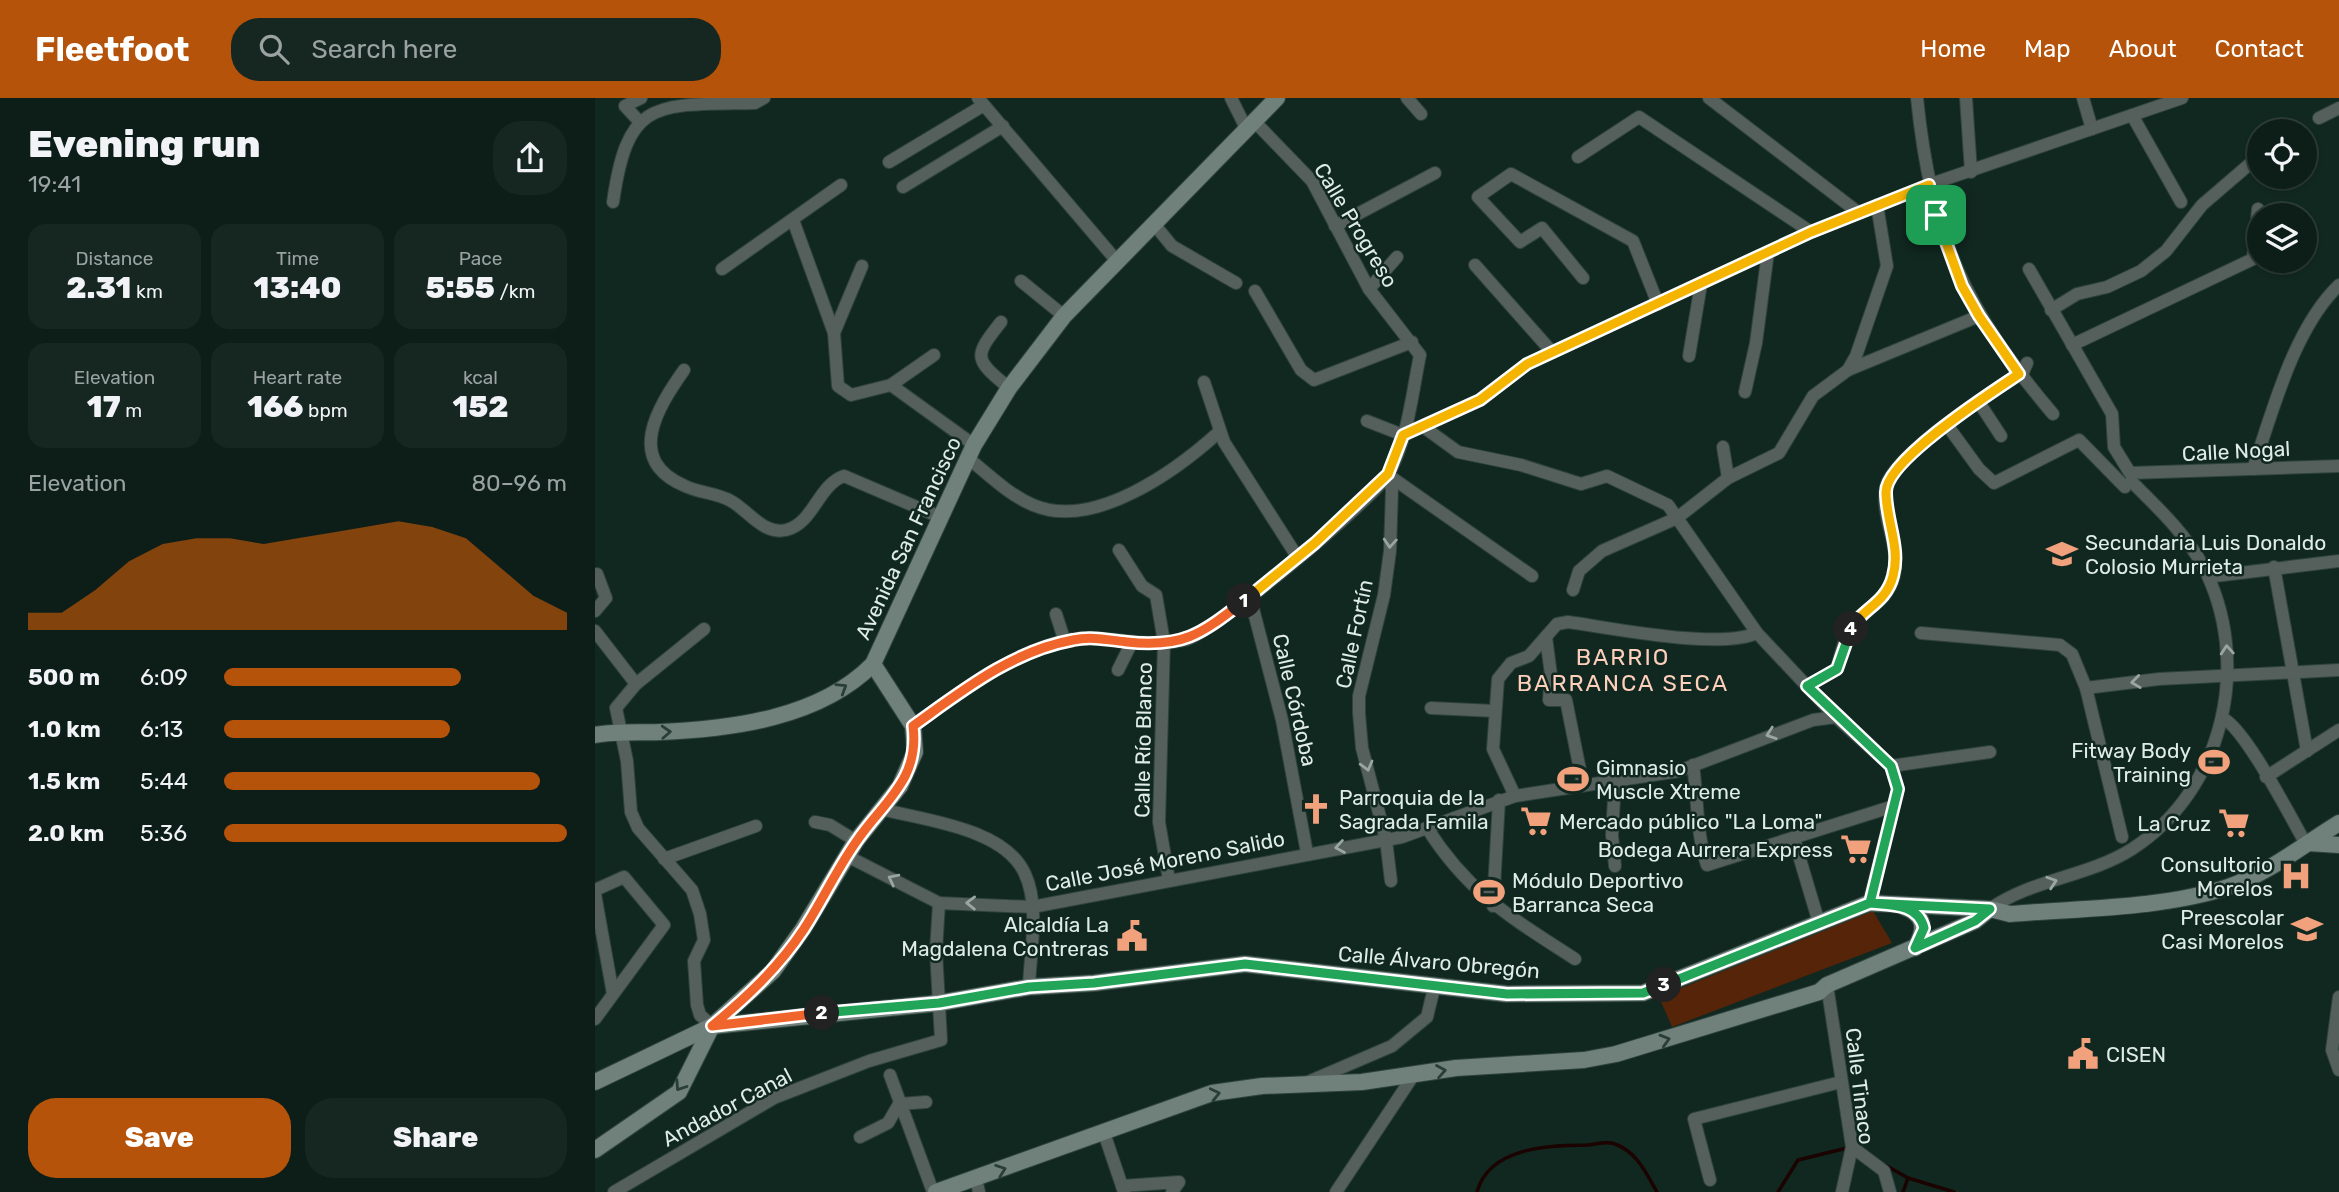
<!DOCTYPE html>
<html lang="en">
<head>
<meta charset="utf-8">
<style>
	body { margin:0; font-family:Rubik,sans-serif; background:#162722; color:#f1f3f6; height:100vh; display:flex; flex-direction:column; font-size:26px; white-space:nowrap }
	* { box-sizing:border-box; margin:0 }
	p { font-size:23px; color:#9aa2a2 }
	.icon { flex:none; width:38px; height:38px; fill:none; stroke:currentColor; stroke-width:2; stroke-linecap:round; stroke-linejoin:round }
	.map { position:relative; flex:1; overflow:hidden }
	.drawer { display:flex; flex-direction:column; background:#0d1e19; width:595px }
	.drawer>* { flex:none }
	.fabs { position:absolute; left:1652px; top:21px; display:grid; gap:14px }
	.fabs a { display:grid; place-items:center; width:70px; height:70px; border-radius:50%; background:#0d1e19; box-shadow:0 2px 5px #0004,0 0 0 2px #2d3c38; font-size:35px }
	.pin { position:absolute; display:grid; place-items:center; width:60px; height:60px; color:#fff; margin:-30px; border-radius:14px; box-shadow:0 4px 10px #0006 }
	.km { position:absolute; width:35px; height:35px; margin:-18px; border-radius:50%; background:#222; color:#fff; font-size:19px; line-height:35px; text-align:center }
	.round { display:grid; place-items:center; flex:none; width:74px; height:74px; border-radius:28px; background:#162722 }
	.summary { display:flex; align-items:center; justify-content:space-between; height:119px; padding:0 28px }
	h1 { font-size:38px; font-weight:800; line-height:52px }
	.stats { display:grid; grid-template-columns:repeat(3,1fr); gap:10px; height:119px; padding:7px 28px }
	.stats div { display:grid; align-content:center; border-radius:18px; background:#162722; text-align:center }
	.stats b { font-size:30px; font-weight:800 }
	.stats small { font-size:19px; font-weight:400 }
	.stats p { font-size:19px }
	.chart { height:196px; padding:14px 28px }
	.chart p { display:flex; justify-content:space-between }
	.chart svg { width:100%; height:126px; margin-top:7px; fill:#b45309; opacity:.7 }
	.cta { display:flex; gap:14px; margin-top:auto; padding:14px 28px }
	.cta a { flex:1; height:80px; border-radius:28px; background:#b45309; color:#fff; font-size:28px; font-weight:800; line-height:80px; text-align:center }
	.cta a+a { background:#162722; color:#f1f3f6 }
	ul { padding:0 28px; list-style:none; font-size:23px }
	li { display:grid; grid-template-columns:112px 84px 1fr; align-items:center; height:52px }
	li i { height:18px; border-radius:9px; background:#b45309 }
	header { display:flex; align-items:center; gap:42px; box-sizing:border-box; height:98px; padding:0 35px; background:#b45309; color:#fff }
	header strong { font-size:33px }
	nav { display:flex; gap:38px; margin-inline-start:auto; font-size:24px }
	.search { width:490px; height:63px; background:#162722; display:flex; align-items:center; gap:18px; box-sizing:border-box; padding:0 24px; border-radius:28px; color:#9aa2a2; font-size:26px }
	main { display:flex; flex:1; min-height:0 }
	.map>svg:first-child { display:block }
	.green { fill:#552409 }
	.lines { fill:none; stroke-linecap:round; stroke-linejoin:round }
	.stream { stroke:#1a0300; stroke-width:3.5 }
	.street-casing { stroke:#2e433d; stroke-width:14 }
	.secondary-casing { stroke:#2e433d; stroke-width:18 }
	.street { stroke:#555f5b; stroke-width:12 }
	.secondary { stroke:#70817b; stroke-width:16 }
	.oneway { stroke:#9aa6a2 }
	.oneway2 { stroke:#293e38 }
	.split-1-casing { stroke:#fff; stroke-width:14 }
	.split-2-casing { stroke:#fff; stroke-width:14 }
	.split-3-casing { stroke:#fff; stroke-width:14 }
	.split-4-casing { stroke:#fff; stroke-width:14 }
	.split-5-casing { stroke:#fff; stroke-width:14 }
	.split-1 { stroke:#f5b400; stroke-width:9 }
	.split-2 { stroke:#f0652b; stroke-width:9 }
	.split-3 { stroke:#22a559; stroke-width:9 }
	.split-4 { stroke:#22a559; stroke-width:9 }
	.split-5 { stroke:#f5b400; stroke-width:9 }
	.labels { text-anchor:middle; dominant-baseline:central; stroke-width:5; stroke-linejoin:round; paint-order:stroke }
	.street-label { font-size:21px; fill:#dfece8; stroke:#112821 }
	.poi-label { font-size:21px; fill:#dfece8; stroke:#112821; text-anchor:start }
	.neighbourhood-label { font-size:23px; letter-spacing:2px; fill:#fecfba; stroke:#112821 }
</style>
</head>
<body>
<header>
<strong>Fleetfoot</strong>
<div class="search"><svg class="icon" aria-label="search" viewBox="0 0 24 24"><circle cx="10" cy="10" r="6"/><path d="M15 15l6 6"/></svg>Search here</div>
<nav><a>Home</a><a>Map</a><a>About</a><a>Contact</a></nav>
</header>
<main>
<section class="drawer">
<div class="summary"><div><h1>Evening run</h1><p>19:41</p></div><a class="round"><svg class="icon" aria-label="share" viewBox="0 0 24 24"><path d="M12 15V3M7 8l5-5 5 5M5 13v7h14v-7"/></svg></a></div>
<div class="stats">
<div><p>Distance</p><b>2.31<small> km</small></b></div>
<div><p>Time</p><b>13:40</b></div>
<div><p>Pace</p><b>5:55<small> /km</small></b></div>
</div>
<div class="stats">
<div><p>Elevation</p><b>17<small> m</small></b></div>
<div><p>Heart rate</p><b>166<small> bpm</small></b></div>
<div><p>kcal</p><b>152</b></div>
</div>
<div class="chart"><p><span>Elevation</span>80–96 m</p>
<svg viewBox="0 0 160 44" preserveAspectRatio="none"><path d="M0 44V38L10 38L20 30L30 20L40 14L50 12L60 12L70 14L80 12L90 10L100 8L110 6L120 8L130 12L140 22L150 32L160 38V44z"/></svg>
</div>
<ul>
<li><b>500 m</b>6:09<i style="width:69%"></i></li>
<li><b>1.0 km</b>6:13<i style="width:66%"></i></li>
<li><b>1.5 km</b>5:44<i style="width:92%"></i></li>
<li><b>2.0 km</b>5:36<i style="width:100%"></i></li>
</ul>
<div class="cta"><a>Save</a><a>Share</a></div>
</section>
<div class="map">
<svg width="1744" height="1094" viewBox="0 0 1744 1094">
	<rect width="100%" height="100%" fill="#112821"/>
	<path class="green" d="M1278,813L1297,845L1077,929L1064,899Z"/>
	<g class="lines">
		<g class="stream">
			<path d="M1290,1067L1313,1080L1359,1094"/>
			<path d="M882,1094C894,1049 955,1047 993,1047C1001,1046 1013,1043 1020,1046C1042,1054 1051,1075 1062,1094"/>
			<path d="M1183,1094L1203,1062L1252,1050"/>
			<path d="M1308,1094L1313,1080"/>
		</g>
		<defs>
			<g id="street">
				<path d="M383,0L521,162"/>
				<path d="M636,0L652,32"/>
				<path d="M812,0L826,16"/>
				<path d="M1114,0L1264,115"/>
				<path d="M1322,0C1336,137 1369,211 1458,316"/>
				<path d="M1371,0L1376,74"/>
				<path d="M1488,0L1497,31"/>
				<path d="M1537,17L1586,104"/>
				<path d="M1724,20L1744,10"/>
				<path d="M42,21L30,8L46,0"/>
				<path d="M983,59L1044,19L1216,134"/>
				<path d="M294,64L389,7"/>
				<path d="M308,89L408,28"/>
				<path d="M18,104C33,0 59,7 160,5L169,0"/>
				<path d="M198,122L239,235L243,288L256,297L296,287L379,347"/>
				<path d="M559,126L577,148L641,185"/>
				<path d="M740,128L840,75"/>
				<path d="M880,167L957,254"/>
				<path d="M127,171L246,87"/>
				<path d="M1434,171L1517,316L1519,349L1535,375L1744,368"/>
				<path d="M988,180L947,130L925,144L883,99L916,76L1038,143L1063,206"/>
				<path d="M426,183L469,218"/>
				<path d="M774,191L802,159"/>
				<path d="M660,193L706,272L719,282L817,244"/>
				<path d="M1456,212L1482,196L1512,189L1546,173L1571,153L1607,107L1664,58"/>
				<path d="M406,224C378,259 379,261 414,290"/>
				<path d="M239,235L267,168"/>
				<path d="M1477,247L1658,161L1663,111"/>
				<path d="M1094,258L1106,186"/>
				<path d="M89,272C63,309 29,362 90,388C104,395 123,395 136,403C154,413 168,437 191,432C219,425 223,387 249,378L345,419"/>
				<path d="M1253,272L1384,218"/>
				<path d="M609,284L629,344L703,460"/>
				<path d="M296,287L339,257"/>
				<path d="M1150,294L1161,245L1173,154"/>
				<path d="M1383,303L1406,338"/>
				<path d="M772,323L808,337"/>
				<path d="M1352,327L1384,371L1399,385L1484,342L1530,389"/>
				<path d="M830,330L863,354L926,367L986,386L1012,378L1073,407L1162,535L1241,619L1296,668L1303,691L1274,805"/>
				<path d="M808,337L885,302L932,266L1216,134L1339,85L1587,0"/>
				<path d="M1128,349L1133,380"/>
				<path d="M373,360C393,376 414,397 438,407C499,433 582,372 624,334"/>
				<path d="M1658,371C1678,312 1699,230 1744,187"/>
				<path d="M793,377L937,478"/>
				<path d="M791,379L797,390L795,453L789,497L764,598V615L767,650L791,742L796,783"/>
				<path d="M524,452L547,488L561,497L569,544L564,724L574,782"/>
				<path d="M1679,469L1712,653"/>
				<path d="M1620,478L1744,463"/>
				<path d="M978,492L984,473L1007,453L1082,420L1133,380L1184,355L1218,298L1253,272L1261,258L1292,168L1282,107"/>
				<path d="M655,499L687,622L712,755"/>
				<path d="M0,513L11,500L2,476"/>
				<path d="M461,516L470,544"/>
				<path d="M109,531L41,586L21,610L32,663L36,714L43,730L97,792L105,816L109,842L99,863L102,907L105,917L117,928"/>
				<path d="M0,533L41,586"/>
				<path d="M1326,535L1465,547L1477,556L1491,590L1527,739"/>
				<path d="M951,539L956,577L954,602H971L988,687"/>
				<path d="M523,572L537,544"/>
				<path d="M1212,588L1242,571C1245,558 1250,536 1258,526C1273,509 1293,502 1299,478C1306,448 1285,419 1291,389C1298,357 1398,293 1428,274L1432,265"/>
				<path d="M1491,590L1564,581L1744,572"/>
				<path d="M836,610L900,613"/>
				<path d="M1627,620C1649,628 1696,720 1711,746"/>
				<path d="M318,628C365,595 436,539 496,540C527,541 559,549 590,542C617,536 780,400 794,375C813,340 817,296 825,257L774,191L717,83L660,24"/>
				<path d="M1098,667C1103,701 1101,735 1112,767L1299,708"/>
				<path d="M1296,668L1395,654"/>
				<path d="M1671,679L1744,632"/>
				<path d="M1020,682L1017,737L1020,768"/>
				<path d="M920,698L898,651L903,581L916,565L934,558L962,526L973,524C1017,530 1124,552 1162,535"/>
				<path d="M286,711C328,722 410,730 430,776C445,808 435,855 434,889"/>
				<path d="M220,724L235,727L261,743"/>
				<path d="M832,730C874,796 917,820 980,861"/>
				<path d="M1199,741L1224,825"/>
				<path d="M252,758L344,805L437,809L807,739L920,698L1084,673L1218,622L1241,619"/>
				<path d="M69,761L161,728"/>
				<path d="M0,792L29,779L69,827L0,921"/>
				<path d="M0,796L18,896"/>
				<path d="M898,808L904,702"/>
				<path d="M1395,811C1437,781 1493,779 1537,751C1629,692 1658,564 1608,468C1590,435 1562,409 1536,383"/>
				<path d="M1232,887L1257,1049L1247,1094"/>
				<path d="M1744,899L1737,952L1744,972"/>
				<path d="M295,977L338,1094"/>
				<path d="M713,984L797,948L832,919L840,886"/>
				<path d="M509,1035L529,1094"/>
				<path d="M265,1039L293,1025L304,1006L331,1004"/>
				<path d="M1257,1049L1289,1073L1295,1094"/>
				<path d="M381,1081L384,1094"/>
				<path d="M1115,1082L1099,1021L1246,984"/>
				<path d="M527,1088L584,1084L577,1094"/>
				<path d="M19,1094L179,1000L274,963L346,942L341,853L344,805"/>
				<path d="M741,1094L818,978"/>
			</g>
			<g id="secondary">
				<path d="M0,637C20,633 44,635 65,634C137,631 225,620 278,566L379,347L414,290L469,218L682,0"/>
				<path d="M1713,745L1744,747"/>
				<path d="M1309,809C1331,817 1331,832 1320,850"/>
				<path d="M0,984L117,928L344,905L434,889L499,885L650,866L912,896L1048,895L1274,805L1395,811L1415,816C1484,810 1567,811 1633,789C1674,775 1708,747 1744,725"/>
				<path d="M0,1052L84,994L117,928L178,873L208,831L261,743L305,688L320,654L318,628L278,566"/>
				<path d="M341,1094L617,995L667,988L767,984L861,970L989,962L1021,956L1224,894L1232,887L1380,823L1395,811"/>
			</g>
		</defs>
		<use href="#street" class="street-casing"/>
		<use href="#secondary" class="secondary-casing"/>
		<use href="#street" class="street"/>
		<use href="#secondary" class="secondary"/>
	</g>
	<defs><path id="oneway-chevron" d="M-2-3.5L2.5 0L-2 3.5" fill="none" stroke-width="1.6" stroke-linecap="round" stroke-linejoin="round" transform="scale(1.75)"/></defs>
	<g class="oneway">
		<use href="#oneway-chevron" transform="translate(795 445) rotate(94)"/>
		<use href="#oneway-chevron" transform="translate(1632 552) rotate(-94)"/>
		<use href="#oneway-chevron" transform="translate(1541 584) rotate(173)"/>
		<use href="#oneway-chevron" transform="translate(1176 636) rotate(161)"/>
		<use href="#oneway-chevron" transform="translate(772 668) rotate(75)"/>
		<use href="#oneway-chevron" transform="translate(745 749) rotate(171)"/>
		<use href="#oneway-chevron" transform="translate(298 781) rotate(-153)"/>
		<use href="#oneway-chevron" transform="translate(1457 784) rotate(-18)"/>
		<use href="#oneway-chevron" transform="translate(376 805) rotate(-179)"/>
	</g>
	<g class="oneway2">
		<use href="#oneway-chevron" transform="translate(247 590) rotate(-32)"/>
		<use href="#oneway-chevron" transform="translate(71 634) rotate(-3)"/>
		<use href="#oneway-chevron" transform="translate(1070 942) rotate(-16)"/>
		<use href="#oneway-chevron" transform="translate(846 973) rotate(-10)"/>
		<use href="#oneway-chevron" transform="translate(85 988) rotate(124)"/>
		<use href="#oneway-chevron" transform="translate(620 996) rotate(-13)"/>
		<use href="#oneway-chevron" transform="translate(406 1072) rotate(-20)"/>
	</g>
	<g class="lines">
		<defs>
			<path id="split-1" d="M649,503L720,445L793,376L808,337L885,302L932,266L1216,134L1334,87L1341,117"/>
			<path id="split-2" d="M227,915L117,928C152,899 184,869 209,831C227,803 242,771 261,744C288,704 325,682 318,628C367,593 417,553 478,542C496,538 514,542 532,544C589,550 606,536 649,503"/>
			<path id="split-3" d="M227,915L344,905L434,889L499,885L650,866L912,896L1048,895L1069,887"/>
			<path id="split-4" d="M1069,887L1275,805L1395,811L1380,823L1320,850L1329,830C1323,805 1295,807 1275,805L1303,691L1296,668L1212,588L1242,571L1256,531"/>
			<path id="split-5" d="M1256,531C1266,511 1291,506 1298,478C1306,450 1291,423 1291,394C1291,362 1397,294 1424,276L1384,218L1367,188L1341,117"/>
		</defs>
		<use href="#split-1" class="split-1-casing"/>
		<use href="#split-2" class="split-2-casing"/>
		<use href="#split-3" class="split-3-casing"/>
		<use href="#split-4" class="split-4-casing"/>
		<use href="#split-5" class="split-5-casing"/>
		<use href="#split-1" class="split-1"/>
		<use href="#split-2" class="split-2"/>
		<use href="#split-3" class="split-3"/>
		<use href="#split-4" class="split-4"/>
		<use href="#split-5" class="split-5"/>
	</g>
	<defs>
		<symbol id="school-bare" viewBox="-9 -9 18 18"><path d="M0-5L7-2L0 1L-7-2ZM-4 1L0 2.5L4 1V4Q0 6-4 4Z" fill="#f1a17c" stroke="#112821" stroke-width="2.5" paint-order="stroke"/></symbol>
		<symbol id="stadium-bare" viewBox="-9 -9 18 18"><path d="M0-5a6.5 5 0 1 0 0 10a6.5 5 0 1 0 0-10ZM-3.5-1.8h7v3.6h-7Z" fill="#f1a17c" stroke="#112821" stroke-width="2.5" paint-order="stroke"/></symbol>
		<symbol id="church-bare" viewBox="-9 -9 18 18"><path d="M-1.2-6h2.4v3.5h3.3v2.4h-3.3V6h-2.4V-.1h-3.3v-2.4h3.3Z" fill="#f1a17c" stroke="#112821" stroke-width="2.5" paint-order="stroke"/></symbol>
		<symbol id="supermarket-bare" viewBox="-9 -9 18 18"><path d="M-6-5.5h2.5l.6 2H6L4.5 2H-2.5L-4.4-4H-6ZM-1.5 3.2a1.3 1.3 0 1 0 .1 0ZM3 3.2a1.3 1.3 0 1 0 .1 0Z" fill="#f1a17c" stroke="#112821" stroke-width="2.5" paint-order="stroke"/></symbol>
		<symbol id="hospital-bare" viewBox="-9 -9 18 18"><path d="M-5-5h3v3.5h4V-5h3V5h-3V1.5h-4V5h-3Z" fill="#f1a17c" stroke="#112821" stroke-width="2.5" paint-order="stroke"/></symbol>
		<symbol id="civic-bare" viewBox="-9 -9 18 18"><path d="M-.6-6.5H3V-4.5H.6V-3L4-1V1h2V6H-6V1h2V-1L-.6-3ZM-1.2 2.5V6h2.4V2.5Z" fill="#f1a17c" stroke="#112821" stroke-width="2.5" paint-order="stroke"/></symbol>
	</defs>
	<g fill-rule="evenodd">
		<use href="#school-bare" x="1445" y="434" width="44" height="44"/>
		<use href="#stadium-bare" x="1597" y="642" width="44" height="44"/>
		<use href="#stadium-bare" x="956" y="659" width="44" height="44"/>
		<use href="#church-bare" x="699" y="689" width="44" height="44"/>
		<use href="#supermarket-bare" x="919" y="701" width="44" height="44"/>
		<use href="#supermarket-bare" x="1617" y="703" width="44" height="44"/>
		<use href="#supermarket-bare" x="1239" y="729" width="44" height="44"/>
		<use href="#hospital-bare" x="1679" y="756" width="44" height="44"/>
		<use href="#stadium-bare" x="872" y="772" width="44" height="44"/>
		<use href="#school-bare" x="1690" y="809" width="44" height="44"/>
		<use href="#civic-bare" x="515" y="816" width="44" height="44"/>
		<use href="#civic-bare" x="1466" y="934" width="44" height="44"/>
	</g>
	<g class="labels">
		<g class="street-label">
			<text transform="translate(761 127) rotate(59)">Calle Progreso</text>
			<text transform="translate(1641 353) rotate(-3)">Calle Nogal</text>
			<text transform="translate(313 440) rotate(-65)">Avenida San Francisco</text>
			<text transform="translate(759 536) rotate(-78)">Calle Fortín</text>
			<text transform="translate(700 602) rotate(77)">Calle Córdoba</text>
			<text transform="translate(548 642) rotate(-89)">Calle Río Blanco</text>
			<text transform="translate(570 763) rotate(-11)">Calle José Moreno Salido</text>
			<text transform="translate(844 864) rotate(5)">Calle Álvaro Obregón</text>
			<text transform="translate(1265 988) rotate(83)">Calle Tinaco</text>
			<text transform="translate(132 1009) rotate(-28)">Andador Canal</text>
		</g>
		<g class="poi-label">
			<text x="1490" y="444">Secundaria Luis Donaldo<tspan x="1490" dy="24">Colosio Murrieta</tspan></text>
			<text x="1596" y="652" text-anchor="end">Fitway Body<tspan x="1596" dy="24">Training</tspan></text>
			<text x="1001" y="669">Gimnasio<tspan x="1001" dy="24">Muscle Xtreme</tspan></text>
			<text x="744" y="699">Parroquia de la<tspan x="744" dy="24">Sagrada Famila</tspan></text>
			<text x="964" y="723">Mercado público "La Loma"</text>
			<text x="1616" y="725" text-anchor="end">La Cruz</text>
			<text x="1238" y="751" text-anchor="end">Bodega Aurrera Express</text>
			<text x="1678" y="766" text-anchor="end">Consultorio<tspan x="1678" dy="24">Morelos</tspan></text>
			<text x="917" y="782">Módulo Deportivo<tspan x="917" dy="24">Barranca Seca</tspan></text>
			<text x="1689" y="819" text-anchor="end">Preescolar<tspan x="1689" dy="24">Casi Morelos</tspan></text>
			<text x="514" y="826" text-anchor="end">Alcaldía La<tspan x="514" dy="24">Magdalena Contreras</tspan></text>
			<text x="1511" y="956">CISEN</text>
		</g>
		<g class="neighbourhood-label">
			<text x="1028" y="559">BARRIO<tspan x="1028" dy="26">BARRANCA SECA</tspan></text>
		</g>
	</g>
</svg>
<div class="fabs">
<a><svg class="icon" aria-label="locate" viewBox="0 0 24 24"><circle cx="12" cy="12" r="6"/><path d="M12 2v4M12 18v4M2 12h4M18 12h4"/></svg></a>
<a><svg class="icon" aria-label="layers" viewBox="0 0 24 24"><path d="M12 4l9 5-9 5-9-5zM3 14l9 5 9-5"/></svg></a>
</div>
<div class="pin" style="left:1341px;top:117px;background:#1e9e55"><svg class="icon" aria-label="arrive" viewBox="0 0 24 24"><path d="M6 21V4h12l-3 4 3 4H6"/></svg></div>
<b class="km" style="left:649px;top:503px">1</b>
<b class="km" style="left:227px;top:915px">2</b>
<b class="km" style="left:1069px;top:887px">3</b>
<b class="km" style="left:1256px;top:531px">4</b>
</div>
</main>
</body>
</html>
